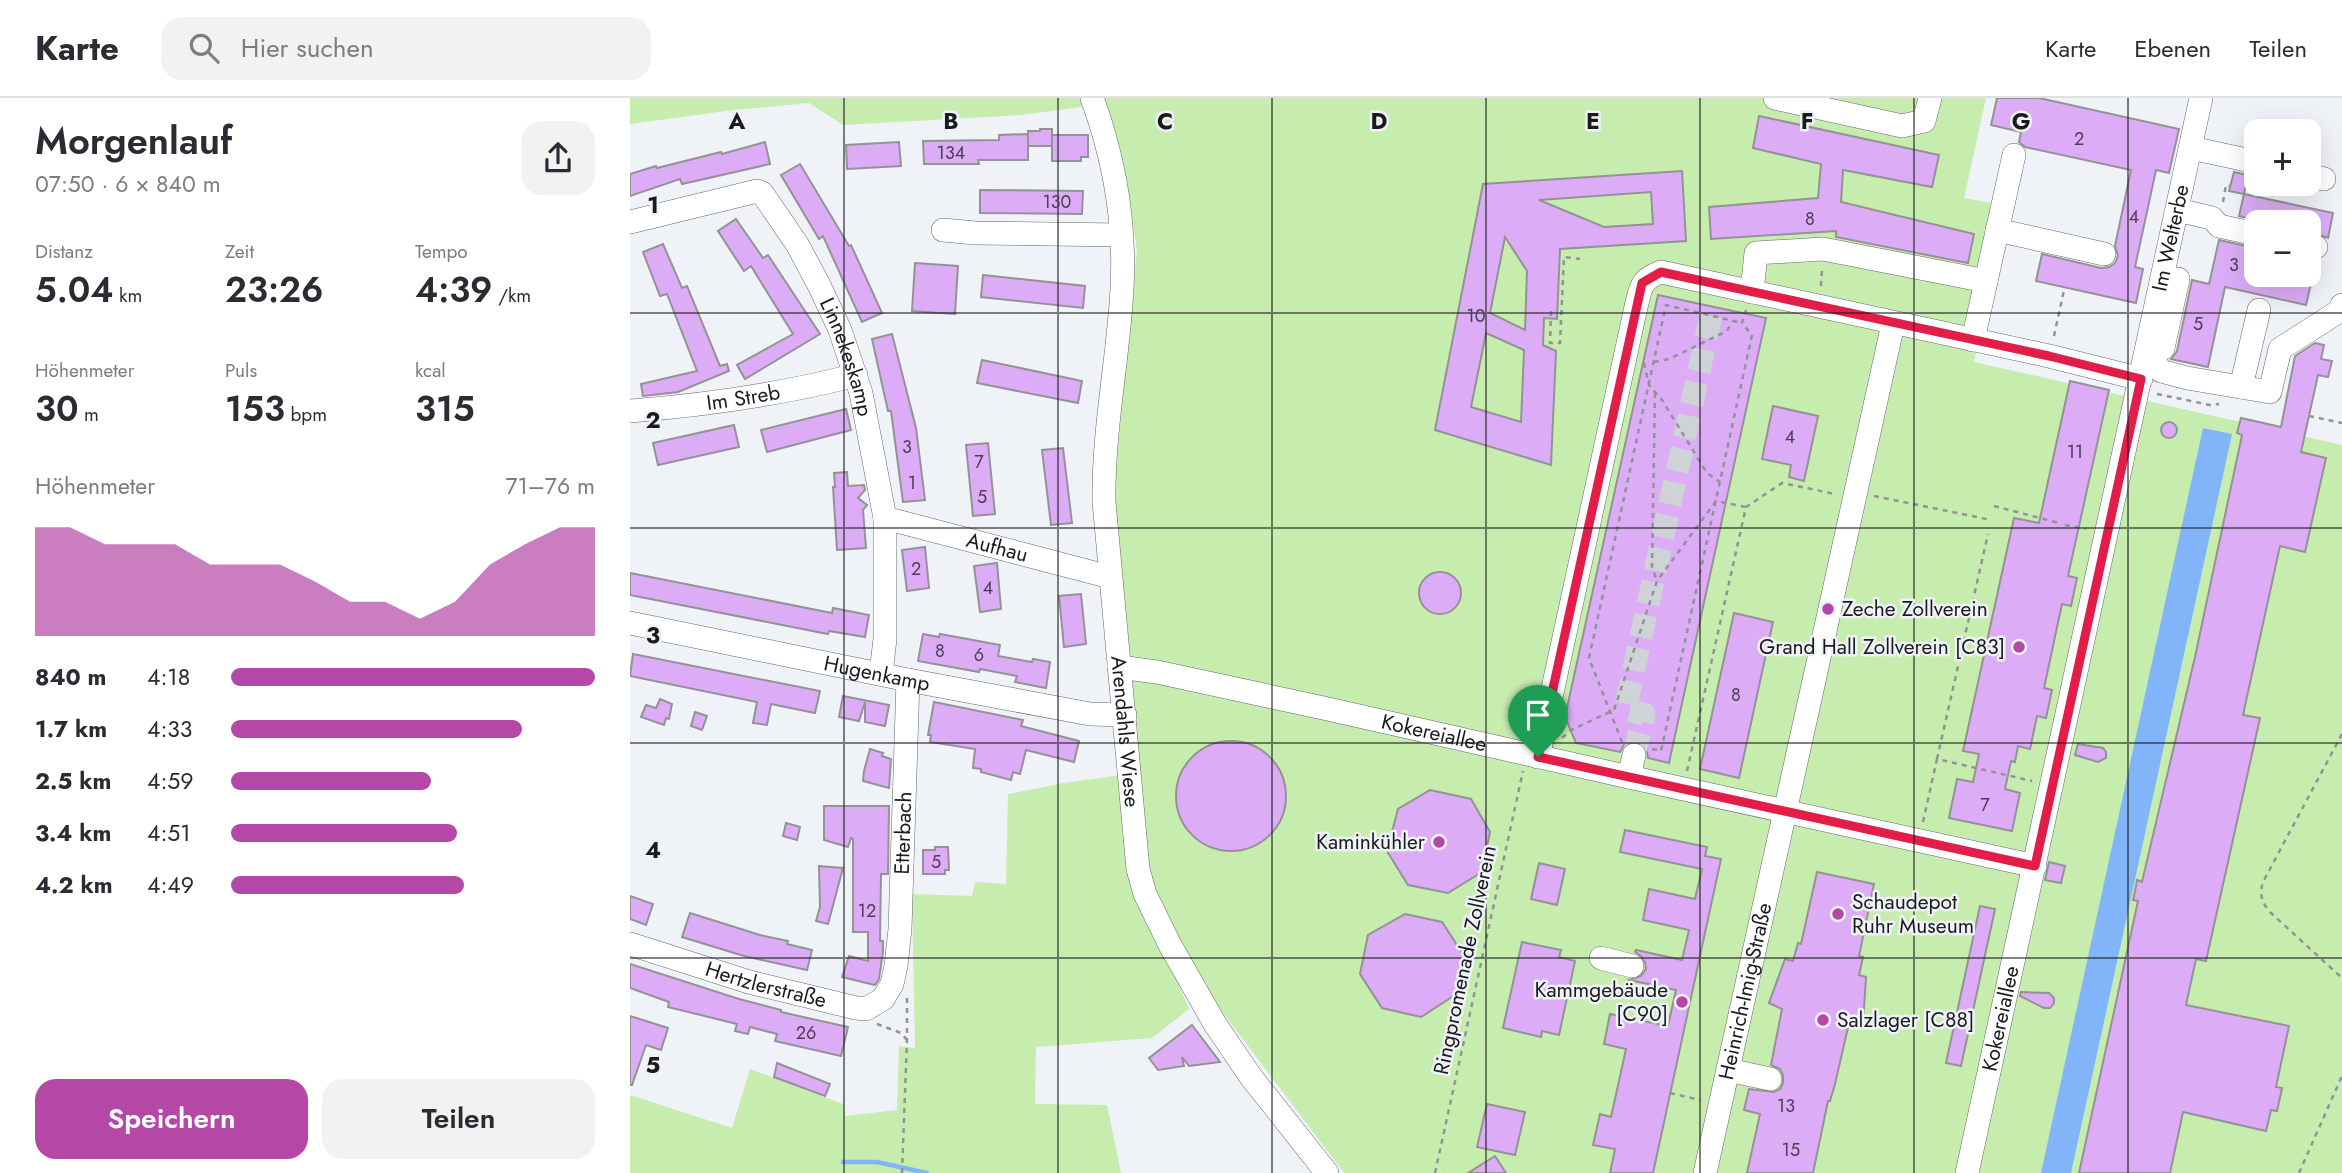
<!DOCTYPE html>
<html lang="de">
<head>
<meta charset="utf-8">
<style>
	body { margin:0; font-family:Jost,sans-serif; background:#f2f2f3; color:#2b2b33; height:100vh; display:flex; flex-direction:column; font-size:26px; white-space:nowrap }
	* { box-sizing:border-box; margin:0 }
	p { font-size:23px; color:#7c7c81 }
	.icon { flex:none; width:38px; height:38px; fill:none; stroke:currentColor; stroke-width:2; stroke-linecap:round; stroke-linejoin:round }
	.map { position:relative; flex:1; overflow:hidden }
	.details { display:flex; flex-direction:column; background:#fff; width:630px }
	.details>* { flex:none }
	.tools { position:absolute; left:1614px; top:21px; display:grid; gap:14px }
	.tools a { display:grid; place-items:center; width:77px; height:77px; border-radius:14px; background:#fff; box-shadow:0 7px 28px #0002; font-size:35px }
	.pin { position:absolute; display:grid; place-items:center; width:60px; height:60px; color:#fff; margin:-72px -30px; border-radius:50% 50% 50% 0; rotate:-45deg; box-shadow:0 0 7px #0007 }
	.pin .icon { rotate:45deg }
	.round { display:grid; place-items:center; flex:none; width:74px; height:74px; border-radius:21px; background:#f2f2f3 }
	.head { display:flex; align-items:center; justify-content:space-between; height:119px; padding:0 35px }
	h1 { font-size:38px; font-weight:600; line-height:52px }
	.figures { display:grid; grid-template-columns:repeat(3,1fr); gap:10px; height:119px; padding:7px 35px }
	.figures div { display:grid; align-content:center }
	.figures b { font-size:35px; font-weight:600 }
	.figures small { font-size:19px; font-weight:400 }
	.figures p { font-size:19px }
	.chart { height:196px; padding:14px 35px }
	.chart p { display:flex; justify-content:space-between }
	.chart svg { width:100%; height:126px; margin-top:7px; fill:#b548a6; opacity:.7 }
	.button { display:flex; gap:14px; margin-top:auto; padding:14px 35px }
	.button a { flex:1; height:80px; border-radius:21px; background:#b548a6; color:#fff; font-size:28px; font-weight:600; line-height:80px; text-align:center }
	.button a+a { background:#f2f2f3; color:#2b2b33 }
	ul { padding:0 35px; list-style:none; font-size:23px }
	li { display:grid; grid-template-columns:112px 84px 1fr; align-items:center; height:52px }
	li i { height:18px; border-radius:9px; background:#b548a6 }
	header { display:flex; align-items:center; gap:42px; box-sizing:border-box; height:98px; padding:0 35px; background:#fff; border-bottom:2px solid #e1e1e2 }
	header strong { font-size:33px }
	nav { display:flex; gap:38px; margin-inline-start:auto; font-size:24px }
	.search { width:490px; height:63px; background:#f2f2f3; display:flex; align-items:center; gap:18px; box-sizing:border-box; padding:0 24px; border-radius:21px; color:#7c7c81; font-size:26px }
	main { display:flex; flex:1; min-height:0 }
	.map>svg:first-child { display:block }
	.green { fill:#c6ecae }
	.water { fill:#82b4f9 }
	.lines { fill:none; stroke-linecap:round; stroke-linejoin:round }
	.stream { stroke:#82b4f9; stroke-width:4.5 }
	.building { fill:#dcadf6; stroke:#959296; stroke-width:2; fill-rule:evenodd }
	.minor-tunnel { stroke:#cfd2d6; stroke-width:23; stroke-dasharray:23 11; stroke-linecap:butt }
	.minor-casing { stroke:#64676b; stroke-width:24 }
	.path { stroke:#919397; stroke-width:2.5; stroke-dasharray:5 5; stroke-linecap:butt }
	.minor { stroke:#fff; stroke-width:23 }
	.route-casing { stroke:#fff; stroke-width:14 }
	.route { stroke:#e11d48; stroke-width:9 }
	.grid { fill:none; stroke:#191a1c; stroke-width:2; stroke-opacity:0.55 }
	.poi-dot { fill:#b548a6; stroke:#eff2f7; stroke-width:2.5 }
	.labels { text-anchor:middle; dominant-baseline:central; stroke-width:5; stroke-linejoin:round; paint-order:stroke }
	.number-label { font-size:18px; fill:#4a3f52 }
	.street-label { font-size:21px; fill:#191a1c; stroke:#eff2f7 }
	.poi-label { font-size:21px; fill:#191a1c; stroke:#eff2f7; text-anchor:start }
	.grid-label { font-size:23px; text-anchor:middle; font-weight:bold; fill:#191a1c; stroke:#eff2f7; stroke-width:5; stroke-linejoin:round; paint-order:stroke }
</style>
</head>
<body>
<header>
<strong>Karte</strong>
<div class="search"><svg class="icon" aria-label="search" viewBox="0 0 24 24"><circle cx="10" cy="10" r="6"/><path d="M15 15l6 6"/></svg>Hier suchen</div>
<nav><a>Karte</a><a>Ebenen</a><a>Teilen</a></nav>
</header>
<main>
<section class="details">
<div class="head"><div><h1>Morgenlauf</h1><p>07:50 · 6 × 840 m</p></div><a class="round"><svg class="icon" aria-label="share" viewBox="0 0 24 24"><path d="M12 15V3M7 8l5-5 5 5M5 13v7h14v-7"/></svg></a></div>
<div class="figures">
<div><p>Distanz</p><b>5.04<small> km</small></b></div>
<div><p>Zeit</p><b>23:26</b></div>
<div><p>Tempo</p><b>4:39<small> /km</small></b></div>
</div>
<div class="figures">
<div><p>Höhenmeter</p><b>30<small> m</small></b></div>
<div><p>Puls</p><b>153<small> bpm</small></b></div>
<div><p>kcal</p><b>315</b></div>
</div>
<div class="chart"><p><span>Höhenmeter</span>71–76 m</p>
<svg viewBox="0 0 160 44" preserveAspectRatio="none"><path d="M0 44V6L10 6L20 12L30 12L40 12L50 19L60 19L70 19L80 25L90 32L100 32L110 38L120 32L130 19L140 12L150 6L160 6V44z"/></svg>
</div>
<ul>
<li><b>840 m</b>4:18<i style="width:100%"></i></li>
<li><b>1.7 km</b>4:33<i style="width:80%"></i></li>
<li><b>2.5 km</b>4:59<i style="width:55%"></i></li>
<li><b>3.4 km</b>4:51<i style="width:62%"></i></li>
<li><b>4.2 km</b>4:49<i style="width:64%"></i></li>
</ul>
<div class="button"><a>Speichern</a><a>Teilen</a></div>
</section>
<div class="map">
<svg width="1712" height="1075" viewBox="0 0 1712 1075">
	<rect width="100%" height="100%" fill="#eff2f7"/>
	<g class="green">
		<path d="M0,0H456L459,8L391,17L213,27L179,5L96,13L0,26Z"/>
		<path d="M473,0H1356L1334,100L1379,108L1344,264L1712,347V1075H812L811,1072V1075H714L578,895L522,793L496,618L500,556L484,392L507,152L492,57Z"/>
		<path d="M499,676L534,851L559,911L522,940L406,949L405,1006L477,1007L491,1075H0V997L102,1030L120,971L213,1006L215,1018L267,1012L269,948L285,950L282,796L342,798L345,784L376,786L378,696L434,685Z"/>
	</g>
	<path class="water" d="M1573,330L1602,336L1441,1075H1411Z"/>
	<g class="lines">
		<path class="stream" d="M213,1064H247L297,1075"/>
	</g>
	<g class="building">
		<path d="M1367,0H1409L1549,31L1539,75L1526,72L1505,169L1513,171L1506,205L1406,183L1412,156L1471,170L1479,169L1485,165L1488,158L1485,148L1501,72L1395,49L1389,44L1391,34L1361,27Z"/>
		<path d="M1129,18L1309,57L1302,89L1213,72L1211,104L1344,136L1338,165L1206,139V133L1081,141L1079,109L1188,100L1191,66L1123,50Z"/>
		<path d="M410,31H422V48H398V33H410Z"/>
		<path d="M398,36V62H348L349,66H294L293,43L369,42V37Z"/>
		<path d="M422,37H458V59H451V63H422Z"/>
		<path d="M135,44L140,66L52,86L50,81L0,98V76L26,68L27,70L91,54L92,56Z"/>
		<path d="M269,44L271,68L217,71L216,47Z"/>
		<path d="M170,66L219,148L221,147L252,215L232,224L193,138L189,141L151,77Z"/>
		<path d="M1052,73L1056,143L930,151L927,221L914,220L913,247L926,253L921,367L805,332L853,86ZM1021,94L1023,126L974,129L909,102ZM875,139L897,173L895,232L860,215ZM856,235L894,252L891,324L841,309Z"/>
		<path d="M1604,74L1618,77L1614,96L1599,93Z"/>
		<path d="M350,92L453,93L452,116L350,115Z"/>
		<path d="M1614,96L1703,115L1698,140L1678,133V124H1633L1609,118Z"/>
		<path d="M106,121L133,160L138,157L190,236L115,281L107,267L163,236L121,168L114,173L88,133Z"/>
		<path d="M1589,142L1626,150V177H1683L1676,207L1595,189L1578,269L1541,261L1547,253L1562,182L1579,186Z"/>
		<path d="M33,146L52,190L57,188L90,268L97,266L99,273L48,294L13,298L11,286L67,273L37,196L30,198L13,154Z"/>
		<path d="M285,165L328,168L325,216L282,213Z"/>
		<path d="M353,177L455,188L453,210L351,199Z"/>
		<path d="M1028,197L1136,220L1039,665L1018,660L1017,654L1014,647L1006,643L994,647L990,654L946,645L935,619Z"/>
		<path d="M262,236L286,330L295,402L273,404L261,313H258L242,241Z"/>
		<path d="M1685,245L1694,247L1691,261L1702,263L1698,279L1688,277L1671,354L1696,360L1675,454L1650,448L1613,617L1630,620L1576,863L1566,861L1556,907L1659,928L1646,989L1652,990L1647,1013L1641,1012L1636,1033L1553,1014L1540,1075H1449L1508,803L1503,802L1506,788L1507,782L1512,784L1565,559L1612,337L1607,335L1611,320L1651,329L1665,258Z"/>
		<path d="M352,262L452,283L448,305L347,285Z"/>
		<path d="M1440,283L1479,292L1438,478L1447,480L1441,508L1432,506L1414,590L1422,592L1416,620L1407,618L1400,651L1388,648L1385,664L1381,663L1375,691L1390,695L1382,733L1319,720L1327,681L1343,684L1349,656L1333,653L1384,420L1409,425Z"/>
		<path d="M1143,308L1188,318L1174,383L1159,379L1161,367L1132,361Z"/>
		<path d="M216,311L221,332L137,354L131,332Z"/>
		<circle cx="1539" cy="332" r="8"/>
		<path d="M104,327L109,349L28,367L23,345Z"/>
		<path d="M358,345L365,416L343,418L336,347Z"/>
		<path d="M433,350L442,425L421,427L412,352Z"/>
		<path d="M217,374L218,388L234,387L235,392L228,400L237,407L233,412L236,450L207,452L203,389H205L204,375Z"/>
		<path d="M295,449L299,490L277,493L272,452Z"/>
		<path d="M367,465L371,511L350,514L344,468Z"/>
		<circle cx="810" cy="495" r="21"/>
		<path d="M0,475L202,515L203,510L239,517L235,539L199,533L198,536L0,497Z"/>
		<path d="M451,496L456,546L434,549L429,498Z"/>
		<path d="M1104,515L1143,524L1109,680L1070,671Z"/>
		<path d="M293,536L309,539L310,536L370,547L368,558L402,564L403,561L420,564L416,590L385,584L387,578L350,571L349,574L288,563Z"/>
		<path d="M3,556L190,593L185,615L141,606L137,627L123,625L127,604L0,578Z"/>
		<path d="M213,598L259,607L255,628L235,624V604L229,623L209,619Z"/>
		<path d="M30,601L42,606L39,621L36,620L34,627L11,619L16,607L26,610Z"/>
		<path d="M304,604L393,622L391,628L449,643L444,664L396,652L390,676L383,674L381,682L351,674V671L343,670L345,651L300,644L301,637H298Z"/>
		<path d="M65,614L77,618L72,632L61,628Z"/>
		<circle cx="601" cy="698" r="55"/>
		<path d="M1448,646L1473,650L1476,654V660L1468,664L1445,657Z"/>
		<path d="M240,651L253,655L252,658L261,661L259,690L233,683L234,673Z"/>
		<path d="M800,692L841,701L860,734L852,774L818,795L778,787L757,753L768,711Z"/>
		<path d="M194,708H259L258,776H251L250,843H253V854L249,881L245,887L212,879L219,858L238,863V834H223V741L221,740L218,749L194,742Z"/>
		<path d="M156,725L170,729L167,742L153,738Z"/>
		<path d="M995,732L1077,749L1075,758L1091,761L1023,1075H980L985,1051L963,1047L970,1016L981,1019L996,951L974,946L980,916L1038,928L1046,892L999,882L1011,878L1016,871L1015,864L1011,858L1005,854L1006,852L1052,862L1059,832L1013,822L1019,791L1065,801L1072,771L990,754Z"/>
		<path d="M305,749H318L319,772H315V776H293V752H305Z"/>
		<path d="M1419,764L1435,768L1431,785L1415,782Z"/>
		<path d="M909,765L935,771L927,807L901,801Z"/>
		<path d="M189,768L213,770L198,826L186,823L190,809Z"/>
		<path d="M1187,774L1244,786L1229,858L1233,859L1229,877L1236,879L1233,926L1219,925L1205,986L1200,1003H1198L1183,1075H1117L1130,1016L1114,1012L1119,991L1144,994L1150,991L1153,985V977L1150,971L1141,967L1152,911L1139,905L1155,861L1163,863L1168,845L1171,846Z"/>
		<path d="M0,798L23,806L16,827L0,821Z"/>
		<path d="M1350,808L1365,811L1331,968L1316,965Z"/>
		<path d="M60,815L130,837L158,843L157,846L182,852L177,872L114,858L52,839Z"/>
		<path d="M775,816L812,824L834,858L825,897L791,919L752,910L730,876L738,837Z"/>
		<path d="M892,844L931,852L929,859L945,863L929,937L912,933L911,939L873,930Z"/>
		<path d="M0,866L109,901L151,912V914L218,929L211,958L145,943L147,936L120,929L118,936L105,933L107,926L38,909L39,904L0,890Z"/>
		<path d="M1391,894L1419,895L1424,900V905L1420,910H1414L1390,898Z"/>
		<path d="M0,918L38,930L31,952L16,947L2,987H0Z"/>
		<path d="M562,927L590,964L559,968L552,959L554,968L528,972L519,960Z"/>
		<path d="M147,965L200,986L195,998L144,979Z"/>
		<path d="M857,1006L895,1014L885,1057L847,1049Z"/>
		<path d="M865,1058L876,1075H838Z"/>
	</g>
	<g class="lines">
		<path class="minor-tunnel" d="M1004,657L1014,616L995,612L1082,213"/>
		<defs>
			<g id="minor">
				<path id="s1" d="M462,0C486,65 497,136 491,206C486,272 473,338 474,404L508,771L515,796L540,847L585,926L621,979L697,1075"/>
				<path d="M1145,0L1272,28L1294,23L1300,0"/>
				<path d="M1561,50L1626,64"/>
				<path d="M1678,77L1694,81"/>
				<path d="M1547,112L1582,120L1589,128L1626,136"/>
				<path id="s2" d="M0,124L127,93L132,95L167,146L189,187L210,232L231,295L255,420V541L251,575"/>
				<path d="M313,132L345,135L491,137"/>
				<path d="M1367,132L1474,156"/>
				<path d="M1678,147L1686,149"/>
				<path d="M1122,194L1126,155L1193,151L1356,183"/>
				<path d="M1343,242L1384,57"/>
				<path d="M1533,250L1548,181"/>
				<path d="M1517,253L1531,273L1557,280L1640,294L1650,251L1711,212L1712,207"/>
				<path d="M1611,289L1629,212"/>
				<path id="s3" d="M0,313C75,307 153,296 226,277"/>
				<path id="s4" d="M255,420L480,479"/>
				<path id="s5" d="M0,525L278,582L460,616L495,617"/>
				<path id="s6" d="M489,569L527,574L698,611L999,679L1405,768"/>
				<path d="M908,659L1006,209C1011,189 1010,182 1031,174L1419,258L1511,281"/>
				<path d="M999,679L1004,657"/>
				<path id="s7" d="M0,846L119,884L226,910L236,911L253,901L262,886L266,868L270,831L278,582"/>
				<path d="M971,860L1002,868"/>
				<path d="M1098,972L1140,981"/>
				<path id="s8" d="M1075,1075L1263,226"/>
				<path id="s9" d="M1337,1075L1571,0"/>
			</g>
		</defs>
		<use href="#minor" class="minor-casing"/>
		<g class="path">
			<path d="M1593,104L1596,87L1600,88"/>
			<path d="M1191,188L1192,170"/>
			<path d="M921,213L920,245H930L934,159L950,161"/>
			<path d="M1424,238L1434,192"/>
			<path d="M1024,264L1039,261L1097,233L1102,223"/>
			<path d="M1014,265L1019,287L1032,302L1077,375L1090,384"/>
			<path d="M1025,295L1022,469L1027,483"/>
			<path d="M1527,296L1580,307L1589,306"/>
			<path d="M1679,318L1712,325"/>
			<path d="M1244,398L1361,422"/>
			<path d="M1364,408L1429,425"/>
			<path d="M1435,427L1456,431"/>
			<path d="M1712,636L1633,784C1629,797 1632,805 1641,815L1712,880"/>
			<path d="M932,640L941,632L984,612L1027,483L1086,403L1116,409"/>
			<path d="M992,644L959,560L1036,207L1112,225"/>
			<path d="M1022,651L1031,653L1122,237L1112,225L1116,212"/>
			<path d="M1307,661L1358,436"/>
			<path d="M1057,673L1116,409L1152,385L1205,396"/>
			<path d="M1293,724L1307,661L1402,683"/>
			<path d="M247,926L271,935L277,942"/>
			<path d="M1040,995L1070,1002"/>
			<path d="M272,1075L277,942V897"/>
			<path d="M805,1075L893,673"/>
			<path d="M1669,1075L1712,978"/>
		</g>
		<use href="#minor" class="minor"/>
	</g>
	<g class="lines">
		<defs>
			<path id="route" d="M1031,174L1419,258L1511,281L1405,768L908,659L1012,185Z"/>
		</defs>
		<use href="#route" class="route-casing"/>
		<use href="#route" class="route"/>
	</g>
	<path class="grid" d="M214,0V1075M428,0V1075M642,0V1075M856,0V1075M1070,0V1075M1284,0V1075M1498,0V1075M0,215H1712M0,430H1712M0,645H1712M0,860H1712"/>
	<g class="poi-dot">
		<circle cx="1198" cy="511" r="7"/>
		<circle cx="1389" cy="549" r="7"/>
		<circle cx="809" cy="744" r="7"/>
		<circle cx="1208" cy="816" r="7"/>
		<circle cx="1052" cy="904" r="7"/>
		<circle cx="1193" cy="922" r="7"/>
	</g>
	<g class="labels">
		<g class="number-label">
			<text x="1449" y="41">2</text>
			<text x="321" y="55">134</text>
			<text x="427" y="104">130</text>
			<text x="1504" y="119">4</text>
			<text x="1180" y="121">8</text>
			<text x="1604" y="167">3</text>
			<text x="846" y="218">10</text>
			<text x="1568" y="226">5</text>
			<text x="1160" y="339">4</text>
			<text x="277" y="349">3</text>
			<text x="1445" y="354">11</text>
			<text x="349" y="364">7</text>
			<text x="282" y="385">1</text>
			<text x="352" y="399">5</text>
			<text x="286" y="471">2</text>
			<text x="358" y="490">4</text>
			<text x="310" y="553">8</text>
			<text x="349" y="557">6</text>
			<text x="1106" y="597">8</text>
			<text x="1355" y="707">7</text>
			<text x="306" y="764">5</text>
			<text x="237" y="813">12</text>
			<text x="176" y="935">26</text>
			<text x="1156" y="1008">13</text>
			<text x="1161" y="1052">15</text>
		</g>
		<g class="street-label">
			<text stroke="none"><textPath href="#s9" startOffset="957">Im Welterbe</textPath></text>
			<text stroke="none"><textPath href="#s2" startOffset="322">Linnekeskamp</textPath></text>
			<text stroke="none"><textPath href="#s3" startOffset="114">Im Streb</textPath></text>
			<text stroke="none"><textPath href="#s4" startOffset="116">Aufhau</textPath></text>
			<text stroke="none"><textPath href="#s5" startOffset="252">Hugenkamp</textPath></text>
			<text stroke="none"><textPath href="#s1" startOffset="639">Arendahls Wiese</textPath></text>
			<text stroke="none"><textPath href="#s6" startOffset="322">Kokereiallee</textPath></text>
			<text stroke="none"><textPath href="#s7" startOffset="434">Etterbach</textPath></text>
			<text transform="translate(835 862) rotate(-78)">Ringpromenade Zollverein</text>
			<text stroke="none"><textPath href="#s7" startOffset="142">Hertzlerstraße</textPath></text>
			<text stroke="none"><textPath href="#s8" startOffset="186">Heinrich-Imig-Straße</textPath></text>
			<text stroke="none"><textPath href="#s9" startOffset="158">Kokereiallee</textPath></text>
		</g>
		<g class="poi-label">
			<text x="1212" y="511">Zeche Zollverein</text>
			<text x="1375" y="549" text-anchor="end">Grand Hall Zollverein [C83]</text>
			<text x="795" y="744" text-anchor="end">Kaminkühler</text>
			<text x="1222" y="804">Schaudepot<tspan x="1222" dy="24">Ruhr Museum</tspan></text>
			<text x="1038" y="892" text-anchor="end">Kammgebäude<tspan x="1038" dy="24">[C90]</tspan></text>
			<text x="1207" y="922">Salzlager [C88]</text>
		</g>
	</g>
	<g class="grid-label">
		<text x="107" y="31">A</text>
		<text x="321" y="31">B</text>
		<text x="535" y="31">C</text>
		<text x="749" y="31">D</text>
		<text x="963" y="31">E</text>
		<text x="1177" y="31">F</text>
		<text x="1391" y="31">G</text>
		<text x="23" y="115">1</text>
		<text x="23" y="330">2</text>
		<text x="23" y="545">3</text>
		<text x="23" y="760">4</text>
		<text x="23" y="975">5</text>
	</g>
</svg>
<div class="tools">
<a>+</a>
<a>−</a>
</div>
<div class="pin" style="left:908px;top:659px;background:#1e9e55"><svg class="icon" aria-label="arrive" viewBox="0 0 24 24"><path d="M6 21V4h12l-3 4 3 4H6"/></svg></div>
</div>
</main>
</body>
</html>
